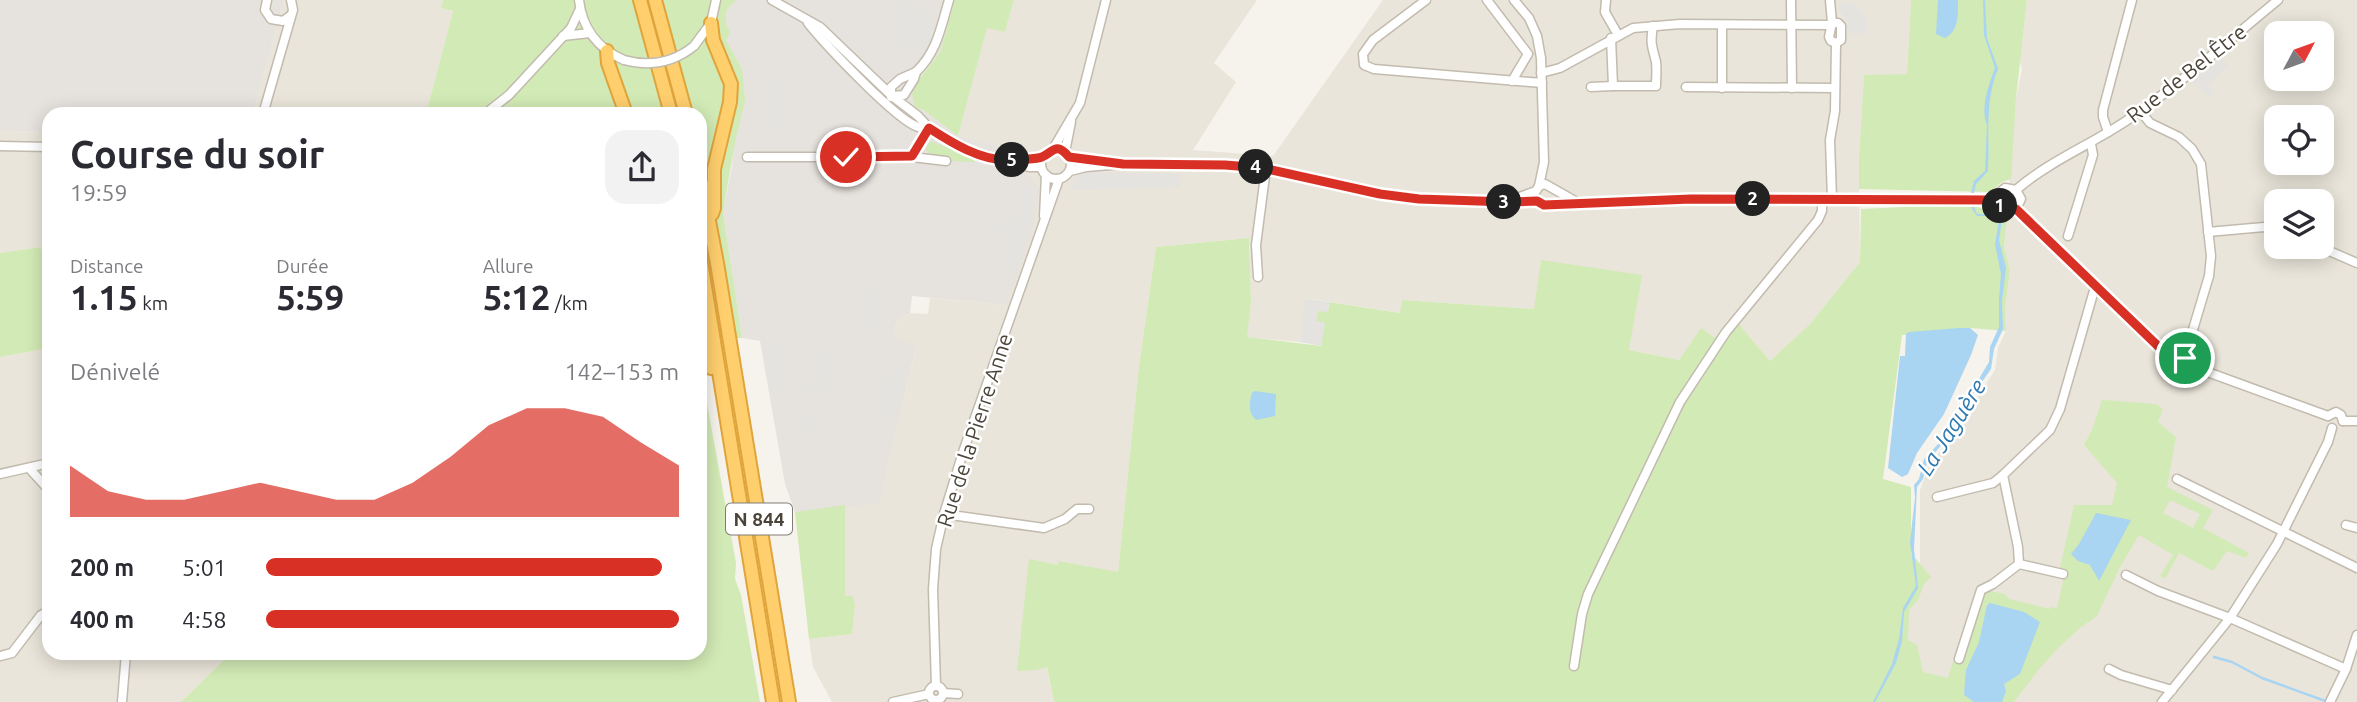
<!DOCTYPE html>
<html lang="fr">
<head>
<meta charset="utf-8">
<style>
	body { margin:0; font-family:Ubuntu,sans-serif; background:#f2f2f3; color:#2b2b33; height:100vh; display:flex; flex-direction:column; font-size:26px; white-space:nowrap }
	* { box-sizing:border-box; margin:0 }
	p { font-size:23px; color:#7c7c81 }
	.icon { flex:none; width:38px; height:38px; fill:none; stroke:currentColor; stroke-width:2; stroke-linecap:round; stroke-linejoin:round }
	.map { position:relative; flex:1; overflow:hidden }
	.details { position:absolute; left:42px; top:107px; width:665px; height:553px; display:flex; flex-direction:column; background:#fff; border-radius:21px; box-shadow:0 4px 18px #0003 }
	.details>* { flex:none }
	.needle { width:46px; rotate:49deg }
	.buttons { position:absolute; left:2264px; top:21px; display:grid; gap:14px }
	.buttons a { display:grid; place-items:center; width:70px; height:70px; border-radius:14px; background:#fff; box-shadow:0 4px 18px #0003; font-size:35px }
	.pin { position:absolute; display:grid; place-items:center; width:60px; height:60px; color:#fff; margin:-30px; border:4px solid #fff; border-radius:50%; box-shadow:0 2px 7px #0007 }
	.km { position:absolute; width:35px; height:35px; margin:-18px; border-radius:50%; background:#222; color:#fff; font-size:19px; line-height:35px; text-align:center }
	.round { display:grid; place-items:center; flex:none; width:74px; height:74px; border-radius:21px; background:#f2f2f3 }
	.head { display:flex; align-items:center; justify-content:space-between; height:119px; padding:0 28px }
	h1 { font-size:38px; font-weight:600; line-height:52px }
	.figures { display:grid; grid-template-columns:repeat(3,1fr); gap:10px; height:119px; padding:7px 28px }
	.figures div { display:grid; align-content:center }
	.figures b { font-size:35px; font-weight:600 }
	.figures small { font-size:19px; font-weight:400 }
	.figures p { font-size:19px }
	.chart { height:196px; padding:14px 28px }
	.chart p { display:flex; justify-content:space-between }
	.chart svg { width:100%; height:126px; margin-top:7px; fill:#d93025; opacity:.7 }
	ul { padding:0 28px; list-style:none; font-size:23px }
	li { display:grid; grid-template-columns:112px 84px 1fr; align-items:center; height:52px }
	li i { height:18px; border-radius:9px; background:#d93025 }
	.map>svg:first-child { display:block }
	.residential { fill:#eae5da; fill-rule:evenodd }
	.industrial { fill:#e6e2dd }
	.green { fill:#d2eab5; fill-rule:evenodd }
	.parking { fill:#e5e3e0 }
	.water { fill:#a9d4f2 }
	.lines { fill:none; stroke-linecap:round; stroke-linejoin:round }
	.stream { stroke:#a9d4f2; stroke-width:2.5 }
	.minor-casing { stroke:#c2bbae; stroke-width:11 }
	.highway-casing { stroke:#e0a43c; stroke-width:16 }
	.minor { stroke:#fff; stroke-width:8 }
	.highway { stroke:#ffcf6e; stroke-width:12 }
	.minor-bridge-casing { stroke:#c2bbae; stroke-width:11; stroke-linecap:butt }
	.minor-bridge { stroke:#fff; stroke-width:8 }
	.route-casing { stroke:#fff; stroke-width:14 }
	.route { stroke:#d93025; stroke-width:9 }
	.labels { text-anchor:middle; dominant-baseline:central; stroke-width:5; stroke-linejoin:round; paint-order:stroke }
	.shield { fill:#fff; stroke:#817c74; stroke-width:2 }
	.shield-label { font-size:19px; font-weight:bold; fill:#4b4439 }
	.street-label { font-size:21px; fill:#4b4439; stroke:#fff }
	.water-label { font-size:23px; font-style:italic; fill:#2e7ab2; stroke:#fff }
</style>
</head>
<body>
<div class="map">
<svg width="2357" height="702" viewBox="0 0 2357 702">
	<rect width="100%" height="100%" fill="#f6f3ec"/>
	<g class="residential">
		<path d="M284,0H443L441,8L453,11L426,114H253Z"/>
		<path d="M1014,0H1257L1214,63L1236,82L1193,150L1273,156L1383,0H1911L1907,74L1864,76L1859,158L1860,262L1810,324L1770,361L1732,316L1715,338L1701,329L1679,360L1629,350L1541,260L1535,309L1402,300L1401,313L1306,298L1300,342L1246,337L1251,302L1249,238L1156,247L1139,366L1118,573L1060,561L1047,669L1054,702H832L813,667L809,639L852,634L855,605L853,596H845V505L879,502L916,348L893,336L897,320L910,313L928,314L930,298L1007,305L980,143L958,136L987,27L1005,32Z"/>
		<path d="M2027,0H2357V702H2004L1948,678L1923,673L1906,641L1907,609L1920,590V490L1931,461L1947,444L1995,370L1998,348L2006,331L2005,308L2010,271L2004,246L2016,98L2022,69L2020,61ZM2277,33H2322V79H2277ZM2277,117H2322V163H2277ZM2277,201H2322V247H2277Z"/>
		<path d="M0,131L49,132V268H45L41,247L0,253Z"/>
		<path d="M49,348V653H231L181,702H0V357Z"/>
	</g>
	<g class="industrial">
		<path d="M0,0H284L253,114H49V132L0,131Z"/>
		<path d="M738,0H955L940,52L913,86L916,108L925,111L958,136L1026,153L1025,171L1039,189L1032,235L1007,305L912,296L910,313L897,320L893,336L916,347L879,503L795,512L785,484L760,341L742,338L723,212L732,166L742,69L726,40L724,23L726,12L731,3Z"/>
	</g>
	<g class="green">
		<path d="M443,0H738C723,7 723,20 730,32L726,40L742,69L745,101L736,137L723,212L742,338H700V114H426L453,11L441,8Z"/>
		<path d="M955,0H1014L1005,32L987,28L958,136L925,111L916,108C912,100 912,95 913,87L940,52Z"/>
		<path d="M1911,0H2027L2016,98L2011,179L2002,182L1990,192L1859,189V158L1864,75L1907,74Z"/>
		<path d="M930,141L974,158L975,162L952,161L950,157L932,155L925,149Z"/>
		<path d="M1970,204L2007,218L2004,246L2010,271L2005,308L2006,331L1970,328L1902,335L1883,479L1911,487V553L1931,577L1924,584L1918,600L1909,610L1908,640L1917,645L1923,672L1948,678L1954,658L1962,660L1980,599L1986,590L2005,594L2009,599L2050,609L2051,607L2057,608L2063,582V571L2060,568L2074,505H2112L2117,483L2084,445L2092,430L2102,400L2156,404L2163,409L2158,422L2176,437L2167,487L2213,510L2203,528L2249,553L2246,558L2227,551L2213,571L2179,553L2165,579L2160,576L2173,555L2139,535L2119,569L2097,616L2080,628L2058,648L2040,668L2014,702H1054L1047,667L1036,670L1017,671L1029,559L1058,565L1059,561L1118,572L1139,366L1156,247L1249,238L1251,302L1247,337L1321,346L1324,323L1316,321L1318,310L1328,311L1329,302L1400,313L1402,300L1534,309L1541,260L1642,275L1629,350L1679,360L1701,328L1715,338L1732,316L1770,361L1810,324L1860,262L1861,209ZM2170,500L2200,514L2193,528L2163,513Z"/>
		<path d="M41,247L45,268H49V348L0,357V253Z"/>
		<path d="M700,365L736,563L735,579L741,595L760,702H181L231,653H700Z"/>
		<path d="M845,505V596H853L855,605L852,634L809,639L795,512Z"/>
	</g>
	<g class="parking">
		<path d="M902,0H911L912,3L917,0L934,27L929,31L930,36L933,38L929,45L923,44L910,52L906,47L901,49L884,20L890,16L888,11L902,3Z"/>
		<path d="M1851,1L1864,14L1862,17H1867V33H1847V21L1837,7L1842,2L1846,6Z"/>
		<path d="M2220,57L2228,65L2208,86L2214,93L2211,98L2190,81Z"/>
		<path d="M760,80L793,81V130H760Z"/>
		<path d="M1082,172L1180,174L1179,187L1071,190L1073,181Z"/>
		<path d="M1020,186L1034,189L1026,236L1016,272L995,270L1002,236L988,233L991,223L1010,226Z"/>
		<path d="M860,287L885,293L877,334L852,332Z"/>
		<path d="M1305,298L1329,302L1328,312L1318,311L1316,321L1325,323L1321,346L1300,342Z"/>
		<path d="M783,343L793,392L773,396L763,347Z"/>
		<path d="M812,351L834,355L825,397L803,393Z"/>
		<path d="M888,356L907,360L893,423L880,420L881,413L876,411Z"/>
		<path d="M796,407L815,412L807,446L788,441Z"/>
	</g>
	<g class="water">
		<path d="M1938,0H1958C1958,14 1959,31 1945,38L1936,34Z"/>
		<path d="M1983,0H1985L1987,38L1998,69C1984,103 1990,135 1988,171L1976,184L1974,193H1971L1974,181L1985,171L1987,125C1980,108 1989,84 1995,68L1984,35Z"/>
		<path d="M1971,207H1974L1977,214L1995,215L2002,220L1999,240L2006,268L2002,301L2003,329L1994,349L1991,369L1967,403L1949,436L1927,462L1923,479L1917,487L1914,549L1918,588L1904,612L1902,641L1896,663L1875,702H1873L1892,664L1899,639L1903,608L1916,586L1910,542L1915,498L1914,485L1919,479L1924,459L1943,439L1989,362L1990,347L1999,327V299L2001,274L1995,244L1999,220L1992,216H1977Z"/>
		<path d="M1959,328H1970L1978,335L1971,355L1944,414L1917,453L1908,474L1902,477L1888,468L1900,356H1905L1906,334L1909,332Z"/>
		<path d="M1255,391L1276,394L1275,416L1256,420C1248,413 1249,403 1252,393Z"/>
		<path d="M2096,513L2131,520L2099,581L2090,565L2078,561L2071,554L2079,544Z"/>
		<path d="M1990,603L2024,612L2040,622L2020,674L2004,684L2006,691L2002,702H1974L1964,695L1966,670L1979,642L1987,605Z"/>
	</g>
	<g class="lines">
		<path class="stream" d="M2214,657L2232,662L2262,678L2328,702"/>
		<defs>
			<g id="minor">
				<path d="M267,0L265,10L271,19L283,21L290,16"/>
				<path d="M579,0C582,28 598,49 624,60"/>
				<path d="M772,0L820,27L892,96L918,116L929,128L973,152L1029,167H1041"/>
				<path d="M1426,0L1373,40L1363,54L1364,65L1374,69L1542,83"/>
				<path d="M1487,0L1528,54L1512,81"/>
				<path d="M1514,0L1529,18L1537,36L1541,58L1544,162L1539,186"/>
				<path d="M1606,0L1605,12L1618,35"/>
				<path d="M1791,0L1792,88"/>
				<path d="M1830,0L1832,23"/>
				<path d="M808,23C824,43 896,120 918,127C921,128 925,128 929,128"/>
				<path d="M1832,23H1838L1841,26V40L1836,43L1831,41L1829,37Z"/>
				<path d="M563,36L590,33"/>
				<path d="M1611,38L1613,86H1656C1656,79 1657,69 1656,62C1652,45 1650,45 1653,26"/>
				<path d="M694,46L711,23L716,0"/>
				<path d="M916,72C937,52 941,27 949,0"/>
				<path d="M1541,73L1560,68L1633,28L1680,24L1830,25"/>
				<path d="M1591,87L1613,86"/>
				<path d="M1686,87L1835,88"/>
				<path d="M1722,88V25"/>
				<path d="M891,97V87L900,79L916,72L914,79L904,95L892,96"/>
				<path d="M2140,111L2150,123L2179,137L2192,149L2201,164L2211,256L2209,276L2183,363"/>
				<path d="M263,114L293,10L291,0"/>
				<path d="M485,114L509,95L571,28L580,9"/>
				<path d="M2108,132L2103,117V110L2132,0"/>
				<path d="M0,146L49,147"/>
				<circle cx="1056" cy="164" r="15"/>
				<path d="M1053,149L1080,103L1106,0"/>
				<path d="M1065,152L1071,122"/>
				<path d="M747,157H912L946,161"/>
				<path d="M912,157L929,128"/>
				<path d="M1069,157L1106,161"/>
				<path d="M1011,160L1043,157"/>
				<path d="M1070,171L1086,167L1123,164L1225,165L1263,168L1380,194L1419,199L1508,202L1537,201L1544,205L1691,199L1997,200"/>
				<path d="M2016,190C2048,162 2090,145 2126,121C2179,85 2228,41 2278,0"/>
				<path d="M1514,199L1536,191L1539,186L1545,184L1575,201"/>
				<path d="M1832,199L1830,140L1835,111L1836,43"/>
				<path d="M1997,200L1999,193L2005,188L2016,190"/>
				<path d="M1997,200L2003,209L2009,211L2016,209"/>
				<path d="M2016,209L2095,287L2169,355L2191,366L2328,416"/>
				<path d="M2016,209L2021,199L2016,190"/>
				<path d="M1044,216L1046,175"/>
				<path d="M2208,232L2264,227L2277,230"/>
				<path d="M2068,236L2093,155L2091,144"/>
				<path d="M2320,247L2357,263"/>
				<path d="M1258,277L1256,245L1266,168"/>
				<path d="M2328,416L2336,412L2341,415L2343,421"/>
				<path d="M2343,421H2357"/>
				<path d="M29,468L49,490"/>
				<path d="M0,474L49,463"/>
				<path d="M2177,479L2357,568"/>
				<path d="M1937,497L1993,483L2003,475"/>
				<path d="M944,514L1044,528L1065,519L1077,509H1089"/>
				<path d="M2346,525L2357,528"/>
				<path d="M2019,564L2063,574"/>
				<path d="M2126,575L2158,591L2230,618L2346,669"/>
				<path d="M0,656L12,653L41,615L49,611"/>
				<path d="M1959,659L1981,590L1993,584L2019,564L2018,547L2003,475L2050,430L2060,409L2095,287"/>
				<path d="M1574,666L1582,614L1588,594L1680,402L1726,332L1818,220L1822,211V199"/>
				<path d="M2109,669L2121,675L2172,690"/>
				<path d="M936,686L933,589L936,549L944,514L964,449L1059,179"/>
				<circle cx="936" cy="693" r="7"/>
				<path d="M943,693L958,694"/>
				<path d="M122,702L126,653"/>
				<path d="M893,702L929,694"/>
				<path d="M2162,702L2230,618L2277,544L2328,442L2332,428"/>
				<path d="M2330,702L2346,669L2357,635"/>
			</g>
			<g id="highway">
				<path d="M640,0L671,114"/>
				<path d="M655,0L686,114"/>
				<path d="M711,23L713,40L731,84L730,102L714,169V208L712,214"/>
				<path d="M607,51L608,63L626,114"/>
				<path d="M700,174L717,263L789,702"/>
				<path d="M700,256L773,702"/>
				<path d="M700,328L711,368"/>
			</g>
		</defs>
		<use href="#minor" class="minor-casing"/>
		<use href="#highway" class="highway-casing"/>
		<use href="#minor" class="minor"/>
		<use href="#highway" class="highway"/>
		<defs>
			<path id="minor-bridge" d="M624,60C650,67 673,63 694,46"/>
		</defs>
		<use href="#minor-bridge" class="minor-bridge-casing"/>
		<use href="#minor-bridge" class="minor-bridge"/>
	</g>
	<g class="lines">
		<defs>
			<path id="route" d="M846,157L912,156L929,128C952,143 981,161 1009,160C1016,160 1037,159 1042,157C1053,152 1056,141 1069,157L1123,164L1225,165L1263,168L1380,194L1419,199L1508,202L1537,201L1544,205L1691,199L1997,200L2000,207L2006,211L2016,209L2161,349L2183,363L2185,358"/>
		</defs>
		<use href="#route" class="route-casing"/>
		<use href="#route" class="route"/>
	</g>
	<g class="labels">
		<rect class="shield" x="726" y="503.5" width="66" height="31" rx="5"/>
		<g class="shield-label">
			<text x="759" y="519">N 844</text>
		</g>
		<g class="street-label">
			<text transform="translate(2186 73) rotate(-38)">Rue de Bel Être</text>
			<text transform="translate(974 430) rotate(-72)">Rue de la Pierre Anne</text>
		</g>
		<g class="water-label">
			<text transform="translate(1951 427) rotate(-58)">La Jaguère</text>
		</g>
	</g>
</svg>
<div class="buttons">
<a><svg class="needle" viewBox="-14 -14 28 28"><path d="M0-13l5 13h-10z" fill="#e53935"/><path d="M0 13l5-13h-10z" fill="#7c7c81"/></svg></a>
<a><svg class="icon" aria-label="locate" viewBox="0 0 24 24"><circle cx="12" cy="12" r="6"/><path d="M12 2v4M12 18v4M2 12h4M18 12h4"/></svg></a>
<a><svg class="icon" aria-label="layers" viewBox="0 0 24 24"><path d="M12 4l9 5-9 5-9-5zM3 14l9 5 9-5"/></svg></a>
</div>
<div class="pin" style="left:2185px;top:358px;background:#1e9e55"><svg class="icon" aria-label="arrive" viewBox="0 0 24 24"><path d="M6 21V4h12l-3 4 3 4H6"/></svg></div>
<div class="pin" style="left:846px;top:157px;background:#d93025"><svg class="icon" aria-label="check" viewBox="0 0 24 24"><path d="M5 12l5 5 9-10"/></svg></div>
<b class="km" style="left:2000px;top:206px">1</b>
<b class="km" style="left:1753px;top:199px">2</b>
<b class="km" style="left:1504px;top:202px">3</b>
<b class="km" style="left:1256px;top:167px">4</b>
<b class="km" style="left:1012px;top:160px">5</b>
<section class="details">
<div class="head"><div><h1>Course du soir</h1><p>19:59</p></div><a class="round"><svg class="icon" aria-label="share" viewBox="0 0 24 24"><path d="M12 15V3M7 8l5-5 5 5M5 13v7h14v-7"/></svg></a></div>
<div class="figures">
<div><p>Distance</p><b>1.15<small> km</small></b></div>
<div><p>Durée</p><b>5:59</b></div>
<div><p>Allure</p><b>5:12<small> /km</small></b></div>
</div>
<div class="chart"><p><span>Dénivelé</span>142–153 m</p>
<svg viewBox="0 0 160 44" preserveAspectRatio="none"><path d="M0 44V26L10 35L20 38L30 38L40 35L50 32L60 35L70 38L80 38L90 32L100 23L110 12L120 6L130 6L140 9L150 18L160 26V44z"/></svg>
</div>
<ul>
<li><b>200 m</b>5:01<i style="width:96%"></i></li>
<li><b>400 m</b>4:58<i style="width:100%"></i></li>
</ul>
</section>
</div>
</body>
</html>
